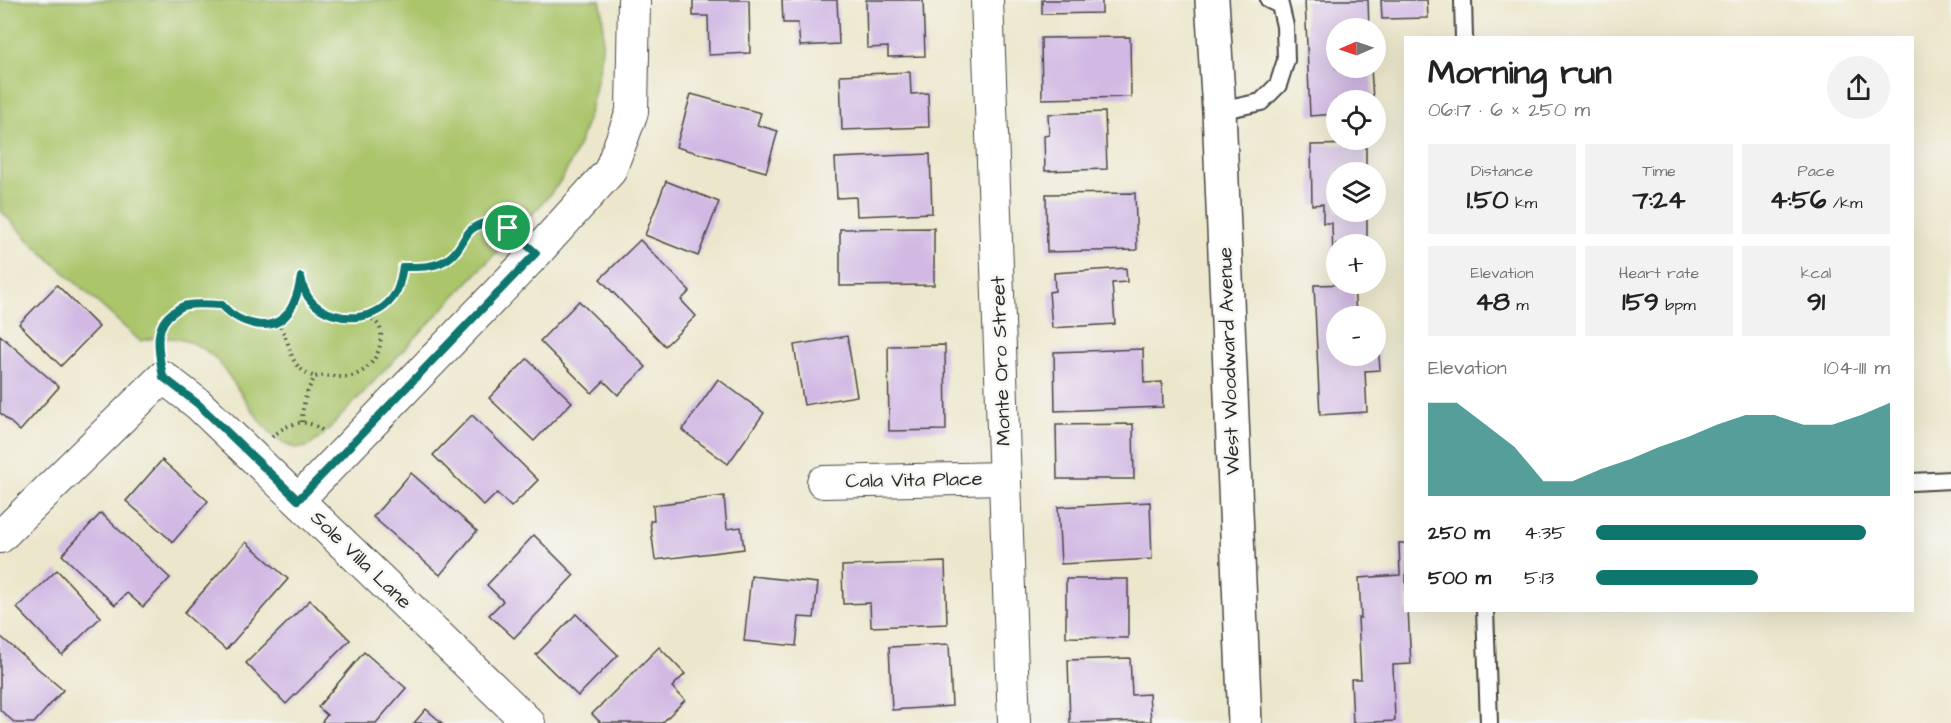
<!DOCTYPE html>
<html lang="en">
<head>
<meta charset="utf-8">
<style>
	body { margin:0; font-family:"Architects Daughter",sans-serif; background:#f2f2f2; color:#222; height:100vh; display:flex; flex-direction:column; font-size:22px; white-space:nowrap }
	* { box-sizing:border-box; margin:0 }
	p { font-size:20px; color:#767676 }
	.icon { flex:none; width:33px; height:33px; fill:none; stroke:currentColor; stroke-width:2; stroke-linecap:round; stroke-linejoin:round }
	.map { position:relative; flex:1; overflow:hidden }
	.details { position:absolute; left:1404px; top:36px; width:510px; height:576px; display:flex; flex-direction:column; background:#fff; border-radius:0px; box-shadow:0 6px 24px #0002 }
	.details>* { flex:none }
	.needle { width:39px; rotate:268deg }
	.buttons { position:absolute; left:1326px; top:18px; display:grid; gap:12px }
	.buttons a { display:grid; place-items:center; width:60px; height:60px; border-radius:50%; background:#fff; box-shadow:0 6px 24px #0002; font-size:30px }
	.pin { position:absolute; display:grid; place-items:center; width:51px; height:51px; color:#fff; margin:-26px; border:3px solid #fff; border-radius:50%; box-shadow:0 2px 6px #0007 }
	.round { display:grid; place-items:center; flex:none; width:63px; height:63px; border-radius:32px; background:#f2f2f2 }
	.overview { display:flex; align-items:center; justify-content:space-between; height:102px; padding:0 24px }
	h1 { font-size:33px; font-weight:700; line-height:45px }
	.metrics { display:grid; grid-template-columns:repeat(3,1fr); gap:9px; height:102px; padding:6px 24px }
	.metrics div { display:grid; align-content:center; border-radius:0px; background:#f2f2f2; text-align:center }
	.metrics b { font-size:26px; font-weight:700 }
	.metrics small { font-size:16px; font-weight:400 }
	.metrics p { font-size:16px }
	.chart { height:168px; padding:12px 24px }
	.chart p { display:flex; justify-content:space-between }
	.chart svg { width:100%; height:108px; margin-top:6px; fill:#0f766e; opacity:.7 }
	ul { padding:0 24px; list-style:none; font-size:20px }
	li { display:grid; grid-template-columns:96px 72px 1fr; align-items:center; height:45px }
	li i { height:15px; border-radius:8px; background:#0f766e }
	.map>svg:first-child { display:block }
	.green { fill:#aac56b; stroke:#6a784b; stroke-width:1.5 }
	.building { fill:#d1b9e4 }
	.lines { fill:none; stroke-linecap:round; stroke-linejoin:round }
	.service-casing { stroke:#484743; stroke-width:20 }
	.minor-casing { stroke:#484743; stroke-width:34 }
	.tertiary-casing { stroke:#484743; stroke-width:36 }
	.path { stroke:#484743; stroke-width:4; stroke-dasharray:1.5 4.5; stroke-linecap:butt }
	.service { stroke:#fff; stroke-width:16 }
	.minor { stroke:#fff; stroke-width:32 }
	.tertiary { stroke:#fff; stroke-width:33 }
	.route-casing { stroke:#fff; stroke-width:12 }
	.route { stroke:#0f766e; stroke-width:8 }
	.labels { text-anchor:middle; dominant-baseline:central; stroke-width:5; stroke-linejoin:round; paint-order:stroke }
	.street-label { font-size:20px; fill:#2b2b2b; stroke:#f6f6f2 }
</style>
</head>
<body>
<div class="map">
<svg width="1951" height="723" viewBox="0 0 1951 723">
	<rect width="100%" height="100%" fill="#f6f6f2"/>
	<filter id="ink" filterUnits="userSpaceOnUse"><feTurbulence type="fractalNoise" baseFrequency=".0167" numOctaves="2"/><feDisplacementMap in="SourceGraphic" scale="12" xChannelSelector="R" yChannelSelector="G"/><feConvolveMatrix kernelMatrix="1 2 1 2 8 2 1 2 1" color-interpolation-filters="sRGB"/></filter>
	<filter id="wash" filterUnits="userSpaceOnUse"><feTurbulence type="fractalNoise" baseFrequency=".008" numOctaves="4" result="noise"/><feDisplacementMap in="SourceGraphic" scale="24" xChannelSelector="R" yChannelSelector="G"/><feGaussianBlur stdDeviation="1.35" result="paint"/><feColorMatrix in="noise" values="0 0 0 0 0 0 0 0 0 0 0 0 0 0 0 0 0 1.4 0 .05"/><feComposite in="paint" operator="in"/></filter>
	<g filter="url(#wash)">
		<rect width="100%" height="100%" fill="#ece7cc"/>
		<path class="green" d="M0,0H600C611,48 587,143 559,183C550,195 539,207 529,218L322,436C314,442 308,449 298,448C266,447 235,377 214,357C194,338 166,334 140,341L33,244L0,210Z"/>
		<g id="blocks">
			<g class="building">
				<path d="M693,0H749L750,53L709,55L708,16H693Z"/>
				<path d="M782,0H837L839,44L800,46L798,23H783Z"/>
				<path d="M866,0H923L925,56L888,57V47L867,48Z"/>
				<path d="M1042,0H1102V13L1042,14Z"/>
				<path d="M1305,0H1368L1369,28H1336V68H1371L1373,100H1336V114L1310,116Z"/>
				<path d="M1381,0H1427L1428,18L1382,19Z"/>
				<path d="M1130,37L1131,97L1042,99L1041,38Z"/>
				<path d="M910,72L911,94L928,93L929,127L842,130L840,75Z"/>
				<path d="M691,94L761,113L757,125L778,131L766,172L676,147Z"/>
				<path d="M1105,112L1107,169L1045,171L1044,136L1049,135L1048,114Z"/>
				<path d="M1366,144V172H1336V212H1367V244H1336V261H1333L1332,223H1323V204L1312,205L1311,145Z"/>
				<path d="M930,154L932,213L857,216L856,197L837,198L835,158Z"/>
				<path d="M666,181L719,202L698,256L645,235Z"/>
				<path d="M1135,193L1137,250L1047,252L1046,194Z"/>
				<path d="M934,228V285L840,286V229Z"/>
				<path d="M640,240L690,291L681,300L696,316L665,346L600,279Z"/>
				<path d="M1126,268L1127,282L1112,283L1115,324L1052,328L1049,292L1055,291L1054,273Z"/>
				<path d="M1354,284L1356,316H1336V356H1376V343H1378L1380,370L1365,371L1367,412L1320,415L1314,285Z"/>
				<path d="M57,285L99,327L61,366L19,324Z"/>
				<path d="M579,301L646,367L618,395L604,381L592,393L540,341Z"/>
				<path d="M0,335L59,387L20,431L0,413Z"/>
				<path d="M847,336L857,396L804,405L794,345Z"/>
				<path d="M945,345L946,430L889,431L888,346Z"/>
				<path d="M1143,349L1144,383L1162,382L1163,407L1055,411L1054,352Z"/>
				<path d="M527,359L572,402L534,441L489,398Z"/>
				<path d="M718,379L764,413L728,464L682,430Z"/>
				<path d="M472,415L538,480L511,507L497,493L484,506L433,455Z"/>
				<path d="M1133,424L1134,479H1057L1056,425Z"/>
				<path d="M162,460L208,501L173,542L126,501Z"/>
				<path d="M411,473L477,531L440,575L373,517Z"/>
				<path d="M724,496L727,529L741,527L744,549L655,560L650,521H654L653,505Z"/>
				<path d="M1150,502L1152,559L1061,564L1058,507Z"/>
				<path d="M101,513L170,578L143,607L127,593L115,605L62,555Z"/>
				<path d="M534,535L574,575L514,638L489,615L503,601L487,585Z"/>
				<path d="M246,542L288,579L226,650L184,613Z"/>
				<path d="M1399,543H1406V610H1408L1411,664L1393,665L1395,721L1353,723L1351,679H1361L1358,618H1361L1359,578L1400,575Z"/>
				<path d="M945,562L947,624L871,627L870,603L843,604L842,566Z"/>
				<path d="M57,570L101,617L62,655L17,608Z"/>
				<path d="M751,576L818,583L814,618L799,617L796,646L744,641Z"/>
				<path d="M1066,579H1128V638L1066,637Z"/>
				<path d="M310,600L350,640L286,704L246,663Z"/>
				<path d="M576,614L618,655L578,696L536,655Z"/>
				<path d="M0,636L63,690L34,723H15L0,710Z"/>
				<path d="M949,644L952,706L892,710L889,647Z"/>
				<path d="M659,647L685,674L672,687L685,700L662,723H601L592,714Z"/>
				<path d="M364,652L406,688L376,723H321L327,715L318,707Z"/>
				<path d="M1130,658L1132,695L1149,694L1151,721L1070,723L1068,660Z"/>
				<path d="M426,709L442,723H414Z"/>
			</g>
		</g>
	</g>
	<g filter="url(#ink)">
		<use href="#blocks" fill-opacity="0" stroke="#484743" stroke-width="1.5"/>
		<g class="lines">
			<defs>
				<g id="service">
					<path d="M1463,0L1464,38"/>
					<path d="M1219,111L1261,102L1278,85L1286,60L1285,26L1280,5L1269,0"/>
					<path d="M1912,482L1951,480"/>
					<path d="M1485,610L1489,723"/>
				</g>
				<g id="minor">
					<path d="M987,0L1014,723"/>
					<path d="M823,482L1005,478"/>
					<path d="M298,500L536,253L610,171L632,112L634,0"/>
					<path d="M0,537L163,377L198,404L529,723"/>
				</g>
				<path id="tertiary" d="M1212,0L1219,111L1245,723"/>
			</defs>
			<use href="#service" class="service-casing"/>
			<use href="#minor" class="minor-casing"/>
			<use href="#tertiary" class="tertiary-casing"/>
			<g class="path">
				<path d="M276,322C296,343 282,364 315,377"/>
				<path d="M158,349C155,331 167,308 188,304C198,303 211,305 222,305C237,323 271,335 288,312C296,302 299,289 301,277C303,286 305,295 312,302C315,306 320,307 324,309C348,322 380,320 395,294C400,287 401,275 403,267C419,267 436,268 450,258C466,246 466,221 490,223C502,224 507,227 515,235"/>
				<path d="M302,422C302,406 306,391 315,377C326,374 334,377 344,377C362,377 378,360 380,344C383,329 380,324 368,316"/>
				<path d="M272,437C287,423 307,416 324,432"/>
			</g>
			<use href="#service" class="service"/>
			<use href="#minor" class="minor"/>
			<use href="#tertiary" class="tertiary"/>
		</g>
	</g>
	<g class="lines" filter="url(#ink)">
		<defs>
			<path id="route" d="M485,223L503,224L536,253L298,500L198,404L163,377C159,353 151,326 175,311C179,308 184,305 188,305C199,303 211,305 222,305C237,323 271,335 288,313C296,302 299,289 301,277C303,286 305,295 312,302C335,325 379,322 395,294C400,287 401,275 403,267C419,267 436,268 449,258C466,246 462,228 485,223Z"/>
		</defs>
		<use href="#route" class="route-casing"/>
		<use href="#route" class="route"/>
	</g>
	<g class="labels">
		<g class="street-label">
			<text transform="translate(1001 361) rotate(-92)">Monte Oro Street</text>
			<text transform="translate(1229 361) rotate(-92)">West Woodward Avenue</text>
			<text transform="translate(914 480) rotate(-1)">Cala Vita Place</text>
			<text transform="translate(361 560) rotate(44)">Sole Villa Lane</text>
		</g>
	</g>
</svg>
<div class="buttons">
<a><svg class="needle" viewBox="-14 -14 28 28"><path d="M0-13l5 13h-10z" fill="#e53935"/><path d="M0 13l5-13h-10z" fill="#767676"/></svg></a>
<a><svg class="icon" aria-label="locate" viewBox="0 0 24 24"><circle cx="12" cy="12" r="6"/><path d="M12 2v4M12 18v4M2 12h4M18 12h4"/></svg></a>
<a><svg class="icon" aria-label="layers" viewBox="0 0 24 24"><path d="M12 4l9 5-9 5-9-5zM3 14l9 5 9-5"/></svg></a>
<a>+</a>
<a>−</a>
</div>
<div class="pin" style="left:508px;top:228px;background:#1e9e55"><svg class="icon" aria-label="arrive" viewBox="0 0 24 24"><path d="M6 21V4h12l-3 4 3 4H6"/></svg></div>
<section class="details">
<div class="overview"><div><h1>Morning run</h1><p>06:17 · 6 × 250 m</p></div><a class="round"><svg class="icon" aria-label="share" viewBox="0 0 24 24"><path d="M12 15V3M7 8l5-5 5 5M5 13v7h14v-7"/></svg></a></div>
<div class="metrics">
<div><p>Distance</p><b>1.50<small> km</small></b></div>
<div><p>Time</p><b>7:24</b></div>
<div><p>Pace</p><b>4:56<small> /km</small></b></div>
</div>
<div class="metrics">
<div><p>Elevation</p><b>48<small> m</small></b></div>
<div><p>Heart rate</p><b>159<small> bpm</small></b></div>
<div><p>kcal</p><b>91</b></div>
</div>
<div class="chart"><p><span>Elevation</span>104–111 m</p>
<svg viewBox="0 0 160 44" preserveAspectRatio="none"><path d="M0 44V6L10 6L20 15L30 24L40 38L50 38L60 33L70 29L80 24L90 20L100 15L110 11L120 11L130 15L140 15L150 11L160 6V44z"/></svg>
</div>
<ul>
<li><b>250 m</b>4:35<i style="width:92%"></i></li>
<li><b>500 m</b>5:13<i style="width:55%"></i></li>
</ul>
</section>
</div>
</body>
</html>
